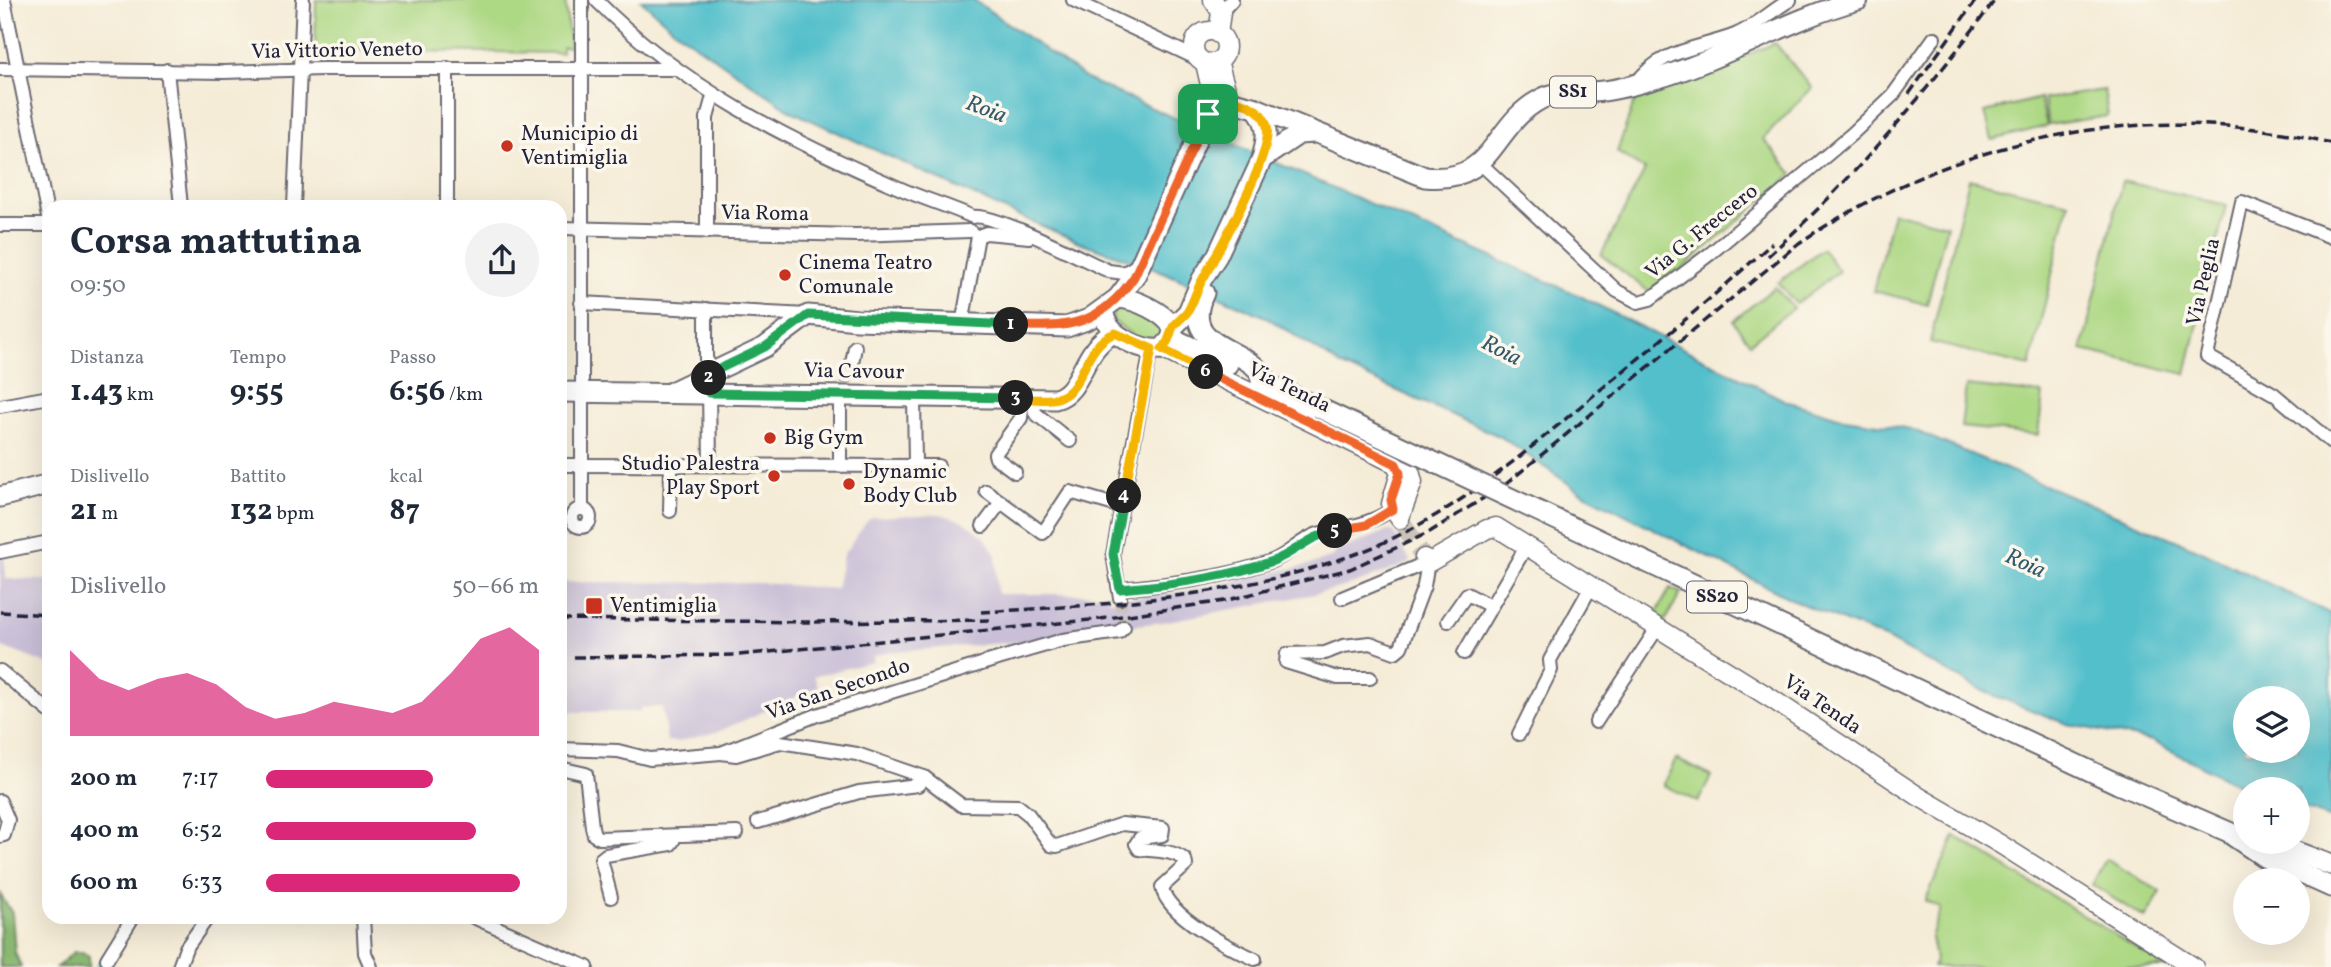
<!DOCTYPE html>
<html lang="it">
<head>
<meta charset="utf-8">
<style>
	body { margin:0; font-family:Vollkorn,serif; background:#f2f2f3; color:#1f2937; height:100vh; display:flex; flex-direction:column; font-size:26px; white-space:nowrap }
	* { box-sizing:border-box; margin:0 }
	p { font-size:23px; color:#747a83 }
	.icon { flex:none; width:38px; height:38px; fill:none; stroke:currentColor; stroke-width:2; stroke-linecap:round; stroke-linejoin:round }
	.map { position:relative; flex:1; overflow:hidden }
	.details { position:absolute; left:42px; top:200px; width:525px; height:724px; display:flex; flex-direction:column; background:#fff; border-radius:21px; box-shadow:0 7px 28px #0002 }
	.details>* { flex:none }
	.tools { position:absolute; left:2233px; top:686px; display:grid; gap:14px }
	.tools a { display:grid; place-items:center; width:77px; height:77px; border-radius:50%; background:#fff; box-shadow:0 7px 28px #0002; font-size:35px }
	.pin { position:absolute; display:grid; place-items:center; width:60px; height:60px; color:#fff; margin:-30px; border-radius:14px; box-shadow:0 4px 10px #0006 }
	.km { position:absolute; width:35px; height:35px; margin:-18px; border-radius:50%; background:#222; color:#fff; font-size:19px; line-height:35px; text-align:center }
	.round { display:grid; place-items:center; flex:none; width:74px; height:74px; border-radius:37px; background:#f2f2f3 }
	.summary { display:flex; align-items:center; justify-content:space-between; height:119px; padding:0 28px }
	h1 { font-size:38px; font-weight:700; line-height:52px }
	.figures { display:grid; grid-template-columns:repeat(3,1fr); gap:10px; height:119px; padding:7px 28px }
	.figures div { display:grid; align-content:center }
	.figures b { font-size:30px; font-weight:700 }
	.figures small { font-size:19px; font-weight:400 }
	.figures p { font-size:19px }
	.chart { height:196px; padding:14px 28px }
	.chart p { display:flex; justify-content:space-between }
	.chart svg { width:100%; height:126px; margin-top:7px; fill:#db2777; opacity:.7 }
	ul { padding:0 28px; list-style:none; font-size:23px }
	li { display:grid; grid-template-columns:112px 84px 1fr; align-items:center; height:52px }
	li i { height:18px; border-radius:9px; background:#db2777 }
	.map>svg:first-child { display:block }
	.industrial { fill:#c9bfd7 }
	.green { fill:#add884; stroke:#687d60; stroke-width:2 }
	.forest { fill:#8ab872; stroke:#566d56; stroke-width:2 }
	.water { fill:#52bfcb; stroke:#3a7083; stroke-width:2; fill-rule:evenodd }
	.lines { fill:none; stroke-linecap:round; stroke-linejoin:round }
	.stream { stroke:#52bfcb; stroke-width:3.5 }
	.street-tunnel { stroke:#cbc4b8; stroke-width:12; stroke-dasharray:12 6; stroke-linecap:butt }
	.secondary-tunnel { stroke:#cbc4b8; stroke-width:18; stroke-dasharray:18 9; stroke-linecap:butt }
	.street-casing { stroke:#6c6972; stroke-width:16 }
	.secondary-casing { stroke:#6c6972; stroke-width:21 }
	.primary-casing { stroke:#6c6972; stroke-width:23 }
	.street { stroke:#fff; stroke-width:12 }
	.secondary { stroke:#fff; stroke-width:18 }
	.primary { stroke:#fff; stroke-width:19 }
	.rail { stroke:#22223b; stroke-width:3.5; stroke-dasharray:10 5; stroke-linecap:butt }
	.primary-bridge-casing { stroke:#6c6972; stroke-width:23; stroke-linecap:butt }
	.primary-bridge { stroke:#fff; stroke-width:19 }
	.split-1-casing { stroke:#fff; stroke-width:14 }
	.split-2-casing { stroke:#fff; stroke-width:14 }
	.split-3-casing { stroke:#fff; stroke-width:14 }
	.split-4-casing { stroke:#fff; stroke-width:14 }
	.split-5-casing { stroke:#fff; stroke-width:14 }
	.split-6-casing { stroke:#fff; stroke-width:14 }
	.split-7-casing { stroke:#fff; stroke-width:14 }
	.split-1 { stroke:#f0652b; stroke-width:9 }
	.split-2 { stroke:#22a559; stroke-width:9 }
	.split-3 { stroke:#22a559; stroke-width:9 }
	.split-4 { stroke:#f5b400; stroke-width:9 }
	.split-5 { stroke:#22a559; stroke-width:9 }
	.split-6 { stroke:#f0652b; stroke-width:9 }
	.split-7 { stroke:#f5b400; stroke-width:9 }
	.poi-dot { fill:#c8321e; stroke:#fbf7ec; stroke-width:2.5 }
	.labels { text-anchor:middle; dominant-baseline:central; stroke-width:7; stroke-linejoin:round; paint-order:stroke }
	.shield { fill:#fbf7ec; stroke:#636270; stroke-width:2 }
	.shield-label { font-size:19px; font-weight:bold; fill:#22223b }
	.street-label { font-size:21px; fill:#22223b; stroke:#fbf7ec }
	.poi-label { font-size:21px; fill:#22223b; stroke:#fbf7ec; text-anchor:start }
	.water-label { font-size:23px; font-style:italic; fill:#33596d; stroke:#fbf7ec }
</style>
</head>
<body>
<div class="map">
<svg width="2331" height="967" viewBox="0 0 2331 967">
	<rect width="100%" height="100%" fill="#fbf7ec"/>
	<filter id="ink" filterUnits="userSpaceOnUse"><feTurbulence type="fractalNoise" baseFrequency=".0143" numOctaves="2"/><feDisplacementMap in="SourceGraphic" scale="14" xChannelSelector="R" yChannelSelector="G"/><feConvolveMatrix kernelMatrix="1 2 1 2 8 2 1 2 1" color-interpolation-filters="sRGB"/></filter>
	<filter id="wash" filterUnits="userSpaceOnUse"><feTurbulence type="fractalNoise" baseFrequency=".00686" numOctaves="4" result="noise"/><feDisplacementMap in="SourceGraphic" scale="28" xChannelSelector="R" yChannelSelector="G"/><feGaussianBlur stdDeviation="1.57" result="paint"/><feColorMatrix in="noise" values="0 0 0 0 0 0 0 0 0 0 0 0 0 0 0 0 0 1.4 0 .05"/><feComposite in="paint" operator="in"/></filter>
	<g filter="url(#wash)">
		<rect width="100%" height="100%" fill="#f5ecd7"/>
		<g class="industrial">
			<path d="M941,514L963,521L984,536L996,555L997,594H1107L1109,600L1182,592L1308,565L1331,558L1338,550L1388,531H1393L1411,562L1355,584L1315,594L1162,622L1061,634L1045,640L888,652L874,656L873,662L814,676L818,687L720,731L677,742L667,741L662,707L640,708V712H560V582L763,583L836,589L843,555L867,521L873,517Z"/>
			<path d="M4,557L6,579L49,580V665L0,646V558Z"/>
		</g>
		<g class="green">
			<path d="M316,0H565L570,47H562V53L315,50Z"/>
			<path d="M1775,43L1812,88L1763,139L1793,174L1652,294L1601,255L1645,170L1617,152L1636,96L1671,87Z"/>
			<path d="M2104,90L2108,116L2048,125L2044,99Z"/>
			<path d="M2040,98L2047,126L1992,140L1985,112Z"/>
			<path d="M1969,179L2069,203L2030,366L1930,342Z"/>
			<path d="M2122,181L2226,205L2186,374L2082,350Z"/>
			<path d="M1893,212L1947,225L1927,304L1873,291Z"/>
			<path d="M1822,249L1839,271L1796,304L1778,283Z"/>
			<path d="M1775,287L1793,308L1750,343L1733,321Z"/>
			<path d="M1121,304L1151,316L1162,328L1157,342L1135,337L1112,320L1114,308Z"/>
			<path d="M1966,386L2043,394L2038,435L1961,427Z"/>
			<path d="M1670,588L1681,593L1665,621L1655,616Z"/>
			<path d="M1676,759L1711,776L1698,802L1663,785Z"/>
			<path d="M1955,836L2167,967H1933L1935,960L1931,937L1941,908L1925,901Z"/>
			<path d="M2106,859L2161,892L2145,918L2092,885Z"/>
		</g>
		<g class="forest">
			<path d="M0,894L12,913L15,953L21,967H0Z"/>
			<path d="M74,952H82L89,956V967H57Z"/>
		</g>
		<path class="water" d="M641,0H974L1088,80L1578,295L1786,401L1845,419L1911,429L2204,552L2331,614V819L2298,807V789H2246L2152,741L2067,724L1985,692L1887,639L1797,602L1579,491L1501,437L1342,366L1266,317L1154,268L1079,242L1005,210L791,111L676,31ZM2245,698H2298V751H2245Z"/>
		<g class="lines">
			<path class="stream" d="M97,967L103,957"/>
		</g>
	</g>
	<g filter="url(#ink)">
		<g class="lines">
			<g class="street-tunnel">
				<path d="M846,387V374"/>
				<path d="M1120,598L1124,627"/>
			</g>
			<path class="secondary-tunnel" d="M1404,525L1424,558"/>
			<defs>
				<g id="street">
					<path d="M4,0L49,222"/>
					<path d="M596,0C682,87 788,140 899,188C923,199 949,206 973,217C992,212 1086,261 1109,271L1124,273L1137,265"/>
					<path d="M1073,0L1198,59"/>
					<path d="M1221,12L1232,0"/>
					<path d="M0,69L224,72L322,69H675"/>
					<path d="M167,70L181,206"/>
					<path d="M1636,84C1659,49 1699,49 1735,35C1755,27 1771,11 1790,0"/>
					<path d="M1481,164L1617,291L1638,302L1650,299L1711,253L1853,133L1893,95L1934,38"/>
					<path d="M294,206L303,0"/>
					<path d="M447,206V68"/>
					<path d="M0,225H49"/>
					<path d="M560,228L856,235L970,231"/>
					<path d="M707,232V118L713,96"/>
					<path d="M978,236L986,233L1029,237"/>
					<path d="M2331,237L2242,202L2207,356L2274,394L2331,442"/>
					<path d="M581,303L808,315"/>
					<path d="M706,309V359L714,372"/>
					<path d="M962,324L978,236"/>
					<path d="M852,363L855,347"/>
					<path d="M709,387L710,465"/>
					<path d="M914,396L915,465"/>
					<path d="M1033,398L1035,413L1070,441"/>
					<path d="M0,406L49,397"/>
					<path d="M840,464V394"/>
					<path d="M560,465L938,466"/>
					<path d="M1015,472L996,458L995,454L1021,418L1023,398"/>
					<path d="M986,491L1043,533L1070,492L1122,507"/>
					<path d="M582,508V0"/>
					<circle cx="581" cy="518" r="9"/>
					<path d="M670,511L671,465"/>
					<path d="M983,526L1001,502"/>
					<path d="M0,552L49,542"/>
					<path d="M1120,589C1170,584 1224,578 1272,561C1289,555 1301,539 1318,534C1348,526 1365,527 1393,509"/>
					<path d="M1120,598L1113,554L1151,349"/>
					<path d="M1342,598L1428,562L1424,586L1401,647L1395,652L1370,643L1343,646L1325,653L1287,654L1286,662L1338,678H1370"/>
					<path d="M1448,621L1467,594L1490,606"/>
					<path d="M1464,653L1527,545"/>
					<path d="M0,671L49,711"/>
					<path d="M1596,722L1658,627"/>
					<path d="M1519,734L1551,670L1550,660L1592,585"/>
					<path d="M560,749L618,751L650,759L721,753L817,715L991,661L1063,640L1119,632L1124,627"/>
					<path d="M721,753L736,755L780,742L857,754L924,777L961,805L1018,806L1028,814L1051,845L1057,846L1122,824L1163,828L1162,835L1140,838L1136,844L1139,849C1155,851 1173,850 1185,860L1186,865L1162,887C1166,915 1230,948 1255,959"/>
					<path d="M560,768L586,774L592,827L594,835L600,838L737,833"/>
					<path d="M0,801L8,820L4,835L0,836"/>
					<path d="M758,822L859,792L918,785L924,777"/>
					<path d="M611,897L601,859L606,855L671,844L673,841L670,837"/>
					<path d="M363,917L365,953L371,967"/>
					<path d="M473,917L587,967"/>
					<path d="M107,959L133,917"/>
					<path d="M179,967L186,948L208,917"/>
				</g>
				<g id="secondary">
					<path d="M1213,0L1221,12L1218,34"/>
					<circle cx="1210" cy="47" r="16"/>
					<path d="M1218,61L1229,100"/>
					<path d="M1205,63L1210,85L1208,114"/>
					<path d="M1162,349L1410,471L1413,482L1400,517"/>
					<path d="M1396,464L1400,473L1391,504L1400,519"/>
					<path d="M1424,558L1430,562L1487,529L1496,527L1772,699L1918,796L2000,844L2194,967"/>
				</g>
				<g id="primary">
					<path d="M1256,108C1270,126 1267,138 1262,159"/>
					<path d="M1204,293C1182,340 1227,345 1253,365C1260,371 1266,379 1272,386"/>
					<path d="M1118,298L1136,274L1208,114L1225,100L1256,108L1425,177C1496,184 1491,125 1541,99C1560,89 1582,94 1603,91C1620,89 1638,84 1655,79C1725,59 1788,19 1858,0"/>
					<path d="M1173,327L1188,312L1202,279L1217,256L1262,159L1299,134L1314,133"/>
					<path d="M1172,338L1228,364"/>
					<path d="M1261,381L1317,407"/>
					<path d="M560,392L1055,399C1084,392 1081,347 1115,333"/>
					<path d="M671,392L765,347L808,315L857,320L1067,327L1089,319L1118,298C1136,299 1163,312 1173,327L1172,338L1162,349C1141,352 1103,334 1104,310"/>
					<path d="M0,497L49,484"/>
					<path d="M2118,784L2245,839"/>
					<path d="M2233,836L2264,857L2331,887"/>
					<path d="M2270,842L2331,865"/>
				</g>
			</defs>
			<use href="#street" class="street-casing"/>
			<use href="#secondary" class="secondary-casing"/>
			<use href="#primary" class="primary-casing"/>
			<use href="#street" class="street"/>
			<use href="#secondary" class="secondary"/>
			<use href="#primary" class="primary"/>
			<g class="rail">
				<path d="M1909,94L1976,0"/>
				<path d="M1768,256C1853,180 1927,92 1995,0"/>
				<path d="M0,612L49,615"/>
				<path d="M981,612C1104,605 1230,598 1347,557C1443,524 1518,459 1594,395C1654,346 1715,296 1772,243"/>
				<path d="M560,619L808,622L995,620"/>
				<path d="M574,657L739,655L1101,619L1224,601L1350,569L1428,533L1506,484L1799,243C1957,137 2145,97 2331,143"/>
			</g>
			<defs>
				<path id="primary-bridge" d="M1317,407L2118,784"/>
			</defs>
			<use href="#primary-bridge" class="primary-bridge-casing"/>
			<use href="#primary-bridge" class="primary-bridge"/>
		</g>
	</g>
	<g class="lines" filter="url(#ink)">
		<defs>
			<path id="split-1" d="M1011,325C1067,329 1100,326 1134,277L1208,114"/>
			<path id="split-2" d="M709,378L711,373L765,347L808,315L1011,325"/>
			<path id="split-3" d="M709,378V393L1016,398"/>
			<path id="split-4" d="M1016,398C1029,398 1047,402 1060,397C1085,389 1082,346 1115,333L1152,349L1124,496"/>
			<path id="split-5" d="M1124,496L1113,554L1120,589C1169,585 1226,578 1273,561C1297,552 1308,536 1335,531"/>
			<path id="split-6" d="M1206,372L1396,464L1400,473L1391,500L1393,509L1366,525L1335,531"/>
			<path id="split-7" d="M1206,372L1162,349C1170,342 1169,335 1173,327C1176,322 1184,317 1188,311C1194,301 1197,288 1204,277C1219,250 1273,155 1267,126C1263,108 1242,101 1225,100L1208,114"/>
		</defs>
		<use href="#split-1" class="split-1-casing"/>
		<use href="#split-2" class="split-2-casing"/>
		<use href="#split-3" class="split-3-casing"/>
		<use href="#split-4" class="split-4-casing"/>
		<use href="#split-5" class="split-5-casing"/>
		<use href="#split-6" class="split-6-casing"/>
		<use href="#split-7" class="split-7-casing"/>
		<use href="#split-1" class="split-1"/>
		<use href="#split-2" class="split-2"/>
		<use href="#split-3" class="split-3"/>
		<use href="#split-4" class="split-4"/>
		<use href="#split-5" class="split-5"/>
		<use href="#split-6" class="split-6"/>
		<use href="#split-7" class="split-7"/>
	</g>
	<g class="poi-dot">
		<circle cx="507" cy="146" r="7"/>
		<circle cx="785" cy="275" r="7"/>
		<circle cx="770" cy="438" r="7"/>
		<circle cx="774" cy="476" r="7"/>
		<circle cx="849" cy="484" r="7"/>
		<rect x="585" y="597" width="18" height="18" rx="3.5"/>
	</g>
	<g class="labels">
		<g class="shield">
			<rect x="1550" y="76.5" width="46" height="31" rx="5"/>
			<rect x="1687" y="581.5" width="60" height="31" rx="5"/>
		</g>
		<g class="shield-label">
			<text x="1573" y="92">SS1</text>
			<text x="1717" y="597">SS20</text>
		</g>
		<g class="street-label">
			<text transform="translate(337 51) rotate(-1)">Via Vittorio Veneto</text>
			<text transform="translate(765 214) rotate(1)">Via Roma</text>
			<text transform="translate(1702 232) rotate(-39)">Via G. Freccero</text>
			<text transform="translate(2204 282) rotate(-77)">Via Peglia</text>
			<text transform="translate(854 372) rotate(1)">Via Cavour</text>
			<text transform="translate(1289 388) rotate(26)">Via Tenda</text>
			<text transform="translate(838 690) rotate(-19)">Via San Secondo</text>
			<text transform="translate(1822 705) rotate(34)">Via Tenda</text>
		</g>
		<g class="poi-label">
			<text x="521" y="134">Municipio di<tspan x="521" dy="24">Ventimiglia</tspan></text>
			<text x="799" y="263">Cinema Teatro<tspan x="799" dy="24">Comunale</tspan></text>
			<text x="784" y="438">Big Gym</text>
			<text x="760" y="464" text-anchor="end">Studio Palestra<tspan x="760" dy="24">Play Sport</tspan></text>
			<text x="863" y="472">Dynamic<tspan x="863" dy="24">Body Club</tspan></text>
			<text x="610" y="606">Ventimiglia</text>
		</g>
		<g class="water-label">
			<text transform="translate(986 110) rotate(21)">Roia</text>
			<text transform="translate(1501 351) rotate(27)">Roia</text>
			<text transform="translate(2025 564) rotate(24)">Roia</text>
		</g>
	</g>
</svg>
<div class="tools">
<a><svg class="icon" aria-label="layers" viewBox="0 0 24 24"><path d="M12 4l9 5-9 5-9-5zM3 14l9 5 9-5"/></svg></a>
<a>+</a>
<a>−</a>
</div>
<div class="pin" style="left:1208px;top:114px;background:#1e9e55"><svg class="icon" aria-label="arrive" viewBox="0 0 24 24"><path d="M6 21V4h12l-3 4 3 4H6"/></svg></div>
<b class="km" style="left:1011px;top:325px">1</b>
<b class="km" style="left:709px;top:378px">2</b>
<b class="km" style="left:1016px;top:398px">3</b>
<b class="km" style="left:1124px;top:496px">4</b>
<b class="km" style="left:1335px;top:531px">5</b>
<b class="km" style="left:1206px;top:372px">6</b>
<section class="details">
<div class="summary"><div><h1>Corsa mattutina</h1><p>09:50</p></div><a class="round"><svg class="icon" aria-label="share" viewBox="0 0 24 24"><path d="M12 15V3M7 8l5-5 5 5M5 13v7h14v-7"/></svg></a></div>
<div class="figures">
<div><p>Distanza</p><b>1.43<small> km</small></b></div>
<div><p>Tempo</p><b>9:55</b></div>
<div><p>Passo</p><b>6:56<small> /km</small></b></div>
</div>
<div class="figures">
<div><p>Dislivello</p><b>21<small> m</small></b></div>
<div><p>Battito</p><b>132<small> bpm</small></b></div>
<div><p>kcal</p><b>87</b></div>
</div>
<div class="chart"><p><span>Dislivello</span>50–66 m</p>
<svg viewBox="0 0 160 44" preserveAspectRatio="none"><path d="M0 44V14L10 24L20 28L30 24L40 22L50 26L60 34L70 38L80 36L90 32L100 34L110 36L120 32L130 22L140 10L150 6L160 14V44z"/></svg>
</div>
<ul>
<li><b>200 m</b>7:17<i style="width:61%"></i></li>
<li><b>400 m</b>6:52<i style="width:77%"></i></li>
<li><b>600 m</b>6:33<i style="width:93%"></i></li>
</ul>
</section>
</div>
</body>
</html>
